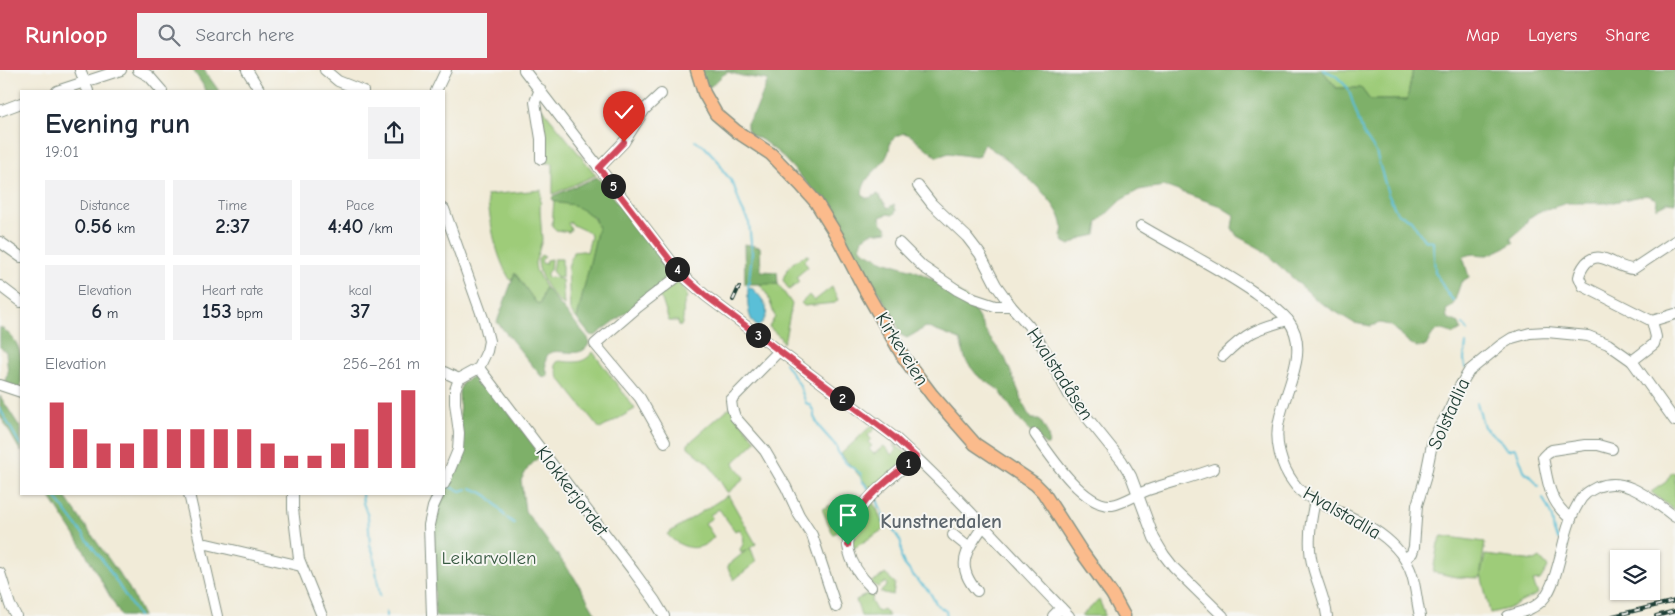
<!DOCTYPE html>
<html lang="en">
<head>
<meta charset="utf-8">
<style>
	body { margin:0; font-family:"Comic Neue",sans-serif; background:#f2f2f3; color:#1f2937; height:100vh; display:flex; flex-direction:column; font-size:19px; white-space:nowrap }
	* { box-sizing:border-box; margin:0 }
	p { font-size:16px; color:#747a83 }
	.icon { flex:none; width:28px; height:28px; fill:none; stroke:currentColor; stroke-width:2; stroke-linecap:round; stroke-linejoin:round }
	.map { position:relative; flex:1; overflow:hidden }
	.panel { position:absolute; left:20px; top:20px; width:425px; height:405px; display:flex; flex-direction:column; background:#fff; border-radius:0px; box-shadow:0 1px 4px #0004 }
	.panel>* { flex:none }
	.fabs { position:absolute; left:1610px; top:480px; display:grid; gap:10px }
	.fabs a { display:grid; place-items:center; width:50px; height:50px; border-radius:0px; background:#fff; box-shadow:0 1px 4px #0004; font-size:25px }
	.pin { position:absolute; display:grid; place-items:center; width:42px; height:42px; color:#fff; margin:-51px -21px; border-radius:50% 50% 50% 0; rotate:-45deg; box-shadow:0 0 5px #0007 }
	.pin .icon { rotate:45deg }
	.km { position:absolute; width:25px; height:25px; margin:-12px; border-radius:50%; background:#222; color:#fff; font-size:14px; line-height:25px; text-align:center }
	.round { display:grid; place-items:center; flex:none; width:52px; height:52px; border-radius:0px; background:#f2f2f3 }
	.summary { display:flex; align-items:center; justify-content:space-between; height:85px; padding:0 25px }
	h1 { font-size:28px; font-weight:800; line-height:38px }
	.figures { display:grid; grid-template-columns:repeat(3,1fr); gap:8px; height:85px; padding:5px 25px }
	.figures div { display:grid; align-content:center; border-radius:0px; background:#f2f2f3; text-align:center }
	.figures b { font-size:21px; font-weight:800 }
	.figures small { font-size:14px; font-weight:400 }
	.figures p { font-size:14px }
	.chart { height:140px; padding:10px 25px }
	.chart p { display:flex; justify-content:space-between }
	.chart svg { width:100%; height:90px; margin-top:5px; stroke:#d1495b; stroke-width:6 }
	header { display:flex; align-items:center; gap:30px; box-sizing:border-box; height:70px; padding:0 25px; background:#d1495b; color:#fff }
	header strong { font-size:24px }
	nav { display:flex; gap:28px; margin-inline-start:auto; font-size:18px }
	.search { width:350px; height:45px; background:#f2f2f3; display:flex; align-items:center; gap:12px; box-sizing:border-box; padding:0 18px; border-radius:0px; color:#747a83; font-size:19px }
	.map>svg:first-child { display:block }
	.green { fill:#9ecc79; stroke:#5e8456 }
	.forest { fill:#7eb069; stroke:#4e764e }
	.water { fill:#5abfd7; stroke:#3c7e86 }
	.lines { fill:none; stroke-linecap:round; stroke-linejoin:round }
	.stream { stroke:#5abfd7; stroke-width:2 }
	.minor-casing { stroke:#889486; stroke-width:12 }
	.major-casing { stroke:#889486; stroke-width:15 }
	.minor { stroke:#fff; stroke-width:10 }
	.major { stroke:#fbbb8c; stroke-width:12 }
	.rail-casing { stroke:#1f3d34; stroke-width:4 }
	.rail { stroke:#f6f6f2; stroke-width:2; stroke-dasharray:5.5; stroke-linecap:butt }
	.route-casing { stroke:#fff; stroke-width:10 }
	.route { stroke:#d1495b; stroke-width:6 }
	.labels { text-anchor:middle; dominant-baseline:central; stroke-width:4; stroke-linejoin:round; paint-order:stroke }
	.street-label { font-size:19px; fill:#1f3d34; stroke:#f6f6f2 }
	.park-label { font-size:19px; fill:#385a42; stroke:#f6f6f2 }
	.neighbourhood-label { font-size:20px; font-weight:bold; fill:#5d666d; stroke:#f6f6f2 }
</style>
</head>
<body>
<header>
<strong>Runloop</strong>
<div class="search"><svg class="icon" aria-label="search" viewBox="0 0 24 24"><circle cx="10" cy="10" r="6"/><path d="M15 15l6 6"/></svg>Search here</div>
<nav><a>Map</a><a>Layers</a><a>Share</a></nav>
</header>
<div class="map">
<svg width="1675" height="546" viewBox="0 0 1675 546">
	<rect width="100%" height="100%" fill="#f6f6f2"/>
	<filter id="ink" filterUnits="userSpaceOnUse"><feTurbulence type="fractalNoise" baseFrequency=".02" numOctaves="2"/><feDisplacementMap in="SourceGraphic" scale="10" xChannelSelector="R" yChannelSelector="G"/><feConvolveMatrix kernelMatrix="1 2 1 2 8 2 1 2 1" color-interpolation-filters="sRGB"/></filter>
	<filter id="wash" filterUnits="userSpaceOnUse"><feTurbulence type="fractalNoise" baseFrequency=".0096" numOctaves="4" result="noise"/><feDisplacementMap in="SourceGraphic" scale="20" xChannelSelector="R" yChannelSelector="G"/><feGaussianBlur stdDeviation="1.12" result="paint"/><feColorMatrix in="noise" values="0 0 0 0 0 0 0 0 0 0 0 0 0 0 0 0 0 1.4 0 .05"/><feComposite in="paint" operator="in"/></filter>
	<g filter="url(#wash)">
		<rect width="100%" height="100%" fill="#f1ebd8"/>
		<g class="green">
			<path d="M1322,0H1413L1407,30H1370L1361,18H1337Z"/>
			<path d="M542,38L596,105L553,124V93H546Z"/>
			<path d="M541,120L540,140L542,170L535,193L536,200L545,217L540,234L536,233L515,203L511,211C495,186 491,155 487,125Z"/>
			<path d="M554,130C561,134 568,132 575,135C587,139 594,146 598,158L577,249L570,241L568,198L573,182L583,181L587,182L591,167L590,163L573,155L571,152L568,153L571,159L569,162L556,160L552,156Z"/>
			<path d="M541,185L545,187L541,190L542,193L545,194L546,190L551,189L550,200L547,203V206L550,208L554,207L562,210L564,235C551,226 538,206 538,190Z"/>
			<path d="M807,185L809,186L804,191L808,197L796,207L799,212L789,220L783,210C786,197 795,189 807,185Z"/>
			<path d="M554,189H562V208L556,206L552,201Z"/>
			<path d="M678,212L686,222L687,227C680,239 686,246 681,256H679L678,251H669L662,230L657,225Z"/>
			<path d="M759,213L778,214L792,234L785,268L783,273L780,267L769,257L775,247L768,226Z"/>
			<path d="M832,217L838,230L835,233L804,236L801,233L809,225L814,231Z"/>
			<path d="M593,282L635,339L600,359L559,308L555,295L558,291C573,292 583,295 593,282Z"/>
			<path d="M730,337L756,371L734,392C735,399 743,403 744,409L729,422H727L709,394L688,377V374Z"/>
			<path d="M872,355L876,358L868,365L871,369L868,372L872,376L869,379L874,384L884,376L892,385L897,380L893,373L907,384L906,390L872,421L841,384Z"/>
			<path d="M1672,402L1675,403V441L1651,422L1666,412Z"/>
			<path d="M728,425L756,474L749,479H751L756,492L734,510L727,496L747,480L741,483L740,479C746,472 744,466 739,459L735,461L719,439L710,445L712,448L705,453L714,467C711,470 707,474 704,475C692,482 675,474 667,464Z"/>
			<path d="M870,429L877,439L884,459L851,480L852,463L855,466L867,453H858Z"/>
			<path d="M838,432L847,453L844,459L833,464L822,439Z"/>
			<path d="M1442,466L1485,472L1480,508L1456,507L1433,502L1438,473Z"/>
			<path d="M1485,485L1535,491L1540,488L1548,497L1540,510L1533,511L1538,524L1507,539L1490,543L1481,504Z"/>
			<path d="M885,504L895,513L893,525L880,522L887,516L886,512L878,517L870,513Z"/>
			<path d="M872,522L873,525L871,531L877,542L883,539L889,546H861L856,530Z"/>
			<path d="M1099,530L1104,541V546H1081Z"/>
		</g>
		<g class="forest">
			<path d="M193,0H204L219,21H205L203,15Z"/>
			<path d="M700,0H1322L1336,18H1361L1370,30H1407L1413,0H1675V133L1668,132L1656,138L1657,131L1654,128L1646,125L1609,133H1567L1538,142L1529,148L1523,158L1511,168V170L1514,172C1512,174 1490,185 1487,185C1475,185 1476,182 1463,187L1469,207L1461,212L1453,236L1446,240L1447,248L1459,253L1461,260L1454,264C1436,256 1434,260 1426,276L1417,277L1408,272L1400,263L1389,255L1380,253L1371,256L1354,253L1318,231L1261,179L1237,166L1232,158L1234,145L1218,135L1164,116L1139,120L1121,130L1098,152L1096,165L1082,168L1070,175L1064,172L1061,165C1074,139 1005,87 984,74L981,78L980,86L976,87L949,83L937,87L910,65L904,63L897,66L890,72C890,98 864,100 862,124L865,128H869L878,124L888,138L894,134L896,141L893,145L888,144L880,147L881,152L886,157L888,161L871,163L862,169L860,176L862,180L883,191L916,201L960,223L969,231L989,267L1005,288L1027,342L1032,349H1039C1044,356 1051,367 1048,375H1045L1022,353L999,320L977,305L966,291L960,270L926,257L907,268L901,265L894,247L827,140L813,120L780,84L762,70L750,64L747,58V53L756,40L768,10L742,6L728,2L723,5L710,17L706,15Z"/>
			<path d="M597,107L674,206L595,266L590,265L577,249L598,158L594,147L574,135L559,133L552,129L553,126Z"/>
			<path d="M744,174L760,177L761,201L777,202L778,214H745Z"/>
			<path d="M515,203L536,233L540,234L545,217L588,268L589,273C580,298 535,260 548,306L546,307L541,306L497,252Z"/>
			<path d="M0,257C26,274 21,292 21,320L4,313L8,303L6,282L0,277Z"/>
			<path d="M477,304L481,306L541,385L528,398L521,410L525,441L574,507L597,546H435L433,449L444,421L461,383L459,321L463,312Z"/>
			<path d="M0,326L21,359V382L0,345Z"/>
			<path d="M48,424H63L129,518L143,546H121L80,473Z"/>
		</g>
		<path class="water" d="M752,218C765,231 774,242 758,257C747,251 747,230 748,219Z"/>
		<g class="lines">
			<g class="stream">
				<path d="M1323,0L1335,5L1348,18L1363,63L1376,82L1388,124L1397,143L1411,150L1424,170L1433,172L1435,202L1447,223L1454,231"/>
				<path d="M695,71L704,76L719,92L723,101L730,109L734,116L741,137L749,153L752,183L748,219"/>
				<path d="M1463,254L1468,261"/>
				<path d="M785,293L799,314L806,333L810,335L814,342V347L820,358L836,376L838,382L846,393L861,404L862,411L869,419"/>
				<path d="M1465,297L1464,289L1466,274"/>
				<path d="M1477,333L1484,357L1500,370L1507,380L1514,378L1517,381L1525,403L1531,406L1538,416"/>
				<path d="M0,339L21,376"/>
				<path d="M447,416L461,421L467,419"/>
				<path d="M471,418C491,425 492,430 505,446"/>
				<path d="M53,424L106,495L138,546"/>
				<path d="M362,424L363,433L368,446L370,475L373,482L380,526"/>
				<path d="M876,427L884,448V453L892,458L901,472V487L904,494L918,511L929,521L937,535L946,541L947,546"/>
				<path d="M1543,428C1546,435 1551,442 1552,449C1554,457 1552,463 1559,469"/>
				<path d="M507,448L515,454"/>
				<path d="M386,542V546"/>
			</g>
		</g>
	</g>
	<g filter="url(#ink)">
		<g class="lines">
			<defs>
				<g id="minor">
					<path d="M80,0L88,21"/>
					<path d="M138,0L149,6L162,21"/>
					<path d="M247,0L260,21"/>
					<path d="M325,0L338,11L363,21"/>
					<path d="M524,0L681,204L706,226L894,367C956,423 1011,487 1069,546"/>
					<path d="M540,19L535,32L541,69V89"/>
					<path d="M57,21L121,0"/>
					<path d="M436,21L446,0"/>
					<path d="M0,41L21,33"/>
					<path d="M599,98L624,72L645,39L661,24"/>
					<path d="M918,116L932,134L967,167L980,184L996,215L1011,236L1029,256L1046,282L1069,325L1122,391L1131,406L1154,468L1164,485L1174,498L1223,546"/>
					<path d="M444,139L484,251L489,271L487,281L479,298L459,309L455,320V333L459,363L458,380L444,414"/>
					<path d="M1141,156C1178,178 1217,197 1252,221C1265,230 1278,238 1288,250C1311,280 1285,319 1279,351C1274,371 1281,396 1293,412C1302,426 1319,433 1333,439C1364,452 1401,470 1412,505C1416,518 1417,533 1420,546"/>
					<path d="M0,172L21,187"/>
					<path d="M899,173L923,197L957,220L974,229L995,236H1011"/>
					<path d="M0,216L21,232"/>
					<path d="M1652,251L1675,244"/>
					<path d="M779,281L731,330L732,338L735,347L765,381L786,417L799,445L812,465L836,537"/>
					<path d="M1223,286C1247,262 1256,259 1288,250"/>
					<path d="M1632,291L1654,274L1656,267L1652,251L1583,216L1579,207C1580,201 1582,198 1586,193C1601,178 1616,199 1633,199L1675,171"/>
					<path d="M479,298L634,502L655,531L664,546"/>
					<path d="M444,302L459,309"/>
					<path d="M0,315L21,322"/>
					<path d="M1035,364C1049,384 1084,438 1112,435C1125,433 1138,423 1151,419C1172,412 1193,407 1214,399"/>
					<path d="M665,372L640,328L595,274L638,237L681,204"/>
					<path d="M189,424L217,546"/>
					<path d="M293,424V439L299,489L322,546"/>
					<path d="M1315,431C1310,452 1307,476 1313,497C1317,513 1325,529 1327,546"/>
					<path d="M1571,449C1549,432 1548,413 1543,387L1547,383L1552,380L1585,375H1598L1612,379"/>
					<path d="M953,465L968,477"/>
					<path d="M201,475L207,474L301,496"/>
					<path d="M1405,489L1412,483L1414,477L1417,435L1425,409L1433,369L1439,358L1449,342L1457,321L1469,301L1501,275L1512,268L1530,263L1547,262L1588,266L1608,274L1632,291L1675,351"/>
					<path d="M0,503L10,535L16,546"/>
					<path d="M871,517C815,461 873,423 916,387"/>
					<path d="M977,521C954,495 967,480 984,455"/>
					<path d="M432,546L429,455L433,437L439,424"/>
					<path d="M1053,546L1061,538"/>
					<path d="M1508,546C1522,542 1536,539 1545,527C1554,515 1557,498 1561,484C1565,467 1569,449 1578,434C1582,425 1589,421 1597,417C1626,405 1653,431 1675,447"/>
				</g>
				<path id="major" d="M697,0L704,23L716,44L736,61L771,84L801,115L816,132L837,166L864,218L904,288L932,325L975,374L1035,414L1043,422L1081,481L1112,524L1124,546"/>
			</defs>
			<use href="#minor" class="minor-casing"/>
			<use href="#major" class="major-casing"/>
			<use href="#minor" class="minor"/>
			<use href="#major" class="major"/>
			<defs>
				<g id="rail">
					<path d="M733,230L739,217"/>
					<path d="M1613,546L1675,531"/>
					<path d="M1656,546L1675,541"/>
				</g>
			</defs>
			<use href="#rail" class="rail-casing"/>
			<use href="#rail" class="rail"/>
		</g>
	</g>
	<g class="lines" filter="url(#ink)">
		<defs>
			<path id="route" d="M624,72L599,98L681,204L706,226L894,367L916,387C888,410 849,435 848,475"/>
		</defs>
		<use href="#route" class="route-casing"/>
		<use href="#route" class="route"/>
	</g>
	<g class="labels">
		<g class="street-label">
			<text transform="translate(902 279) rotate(58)">Kirkeveien</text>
			<text transform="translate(1060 304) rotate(57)">Hvalstadåsen</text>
			<text transform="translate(1449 344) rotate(-66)">Solstadlia</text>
			<text transform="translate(572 421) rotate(53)">Klokkerjordet</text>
			<text transform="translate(1342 443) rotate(30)">Hvalstadlia</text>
		</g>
		<g class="park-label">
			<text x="489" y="488">Leikarvollen</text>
		</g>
		<g class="neighbourhood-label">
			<text x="941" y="451">Kunstnerdalen</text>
		</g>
	</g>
</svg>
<div class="fabs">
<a><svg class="icon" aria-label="layers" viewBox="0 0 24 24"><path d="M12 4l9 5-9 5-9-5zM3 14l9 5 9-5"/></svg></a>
</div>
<div class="pin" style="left:848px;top:475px;background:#1e9e55"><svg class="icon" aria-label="arrive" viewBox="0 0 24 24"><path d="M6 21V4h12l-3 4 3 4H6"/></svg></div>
<div class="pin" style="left:624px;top:72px;background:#d93025"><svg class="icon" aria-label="check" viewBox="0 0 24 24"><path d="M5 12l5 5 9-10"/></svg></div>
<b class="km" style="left:908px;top:393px">1</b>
<b class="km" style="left:842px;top:328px">2</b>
<b class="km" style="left:758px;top:265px">3</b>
<b class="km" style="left:677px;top:199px">4</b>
<b class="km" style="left:613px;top:116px">5</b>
<section class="panel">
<div class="summary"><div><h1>Evening run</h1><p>19:01</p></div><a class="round"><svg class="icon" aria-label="share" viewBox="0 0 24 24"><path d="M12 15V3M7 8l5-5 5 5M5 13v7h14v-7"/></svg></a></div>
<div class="figures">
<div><p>Distance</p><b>0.56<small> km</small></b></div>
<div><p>Time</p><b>2:37</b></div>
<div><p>Pace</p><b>4:40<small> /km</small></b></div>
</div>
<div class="figures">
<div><p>Elevation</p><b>6<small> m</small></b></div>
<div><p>Heart rate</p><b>153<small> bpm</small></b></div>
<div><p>kcal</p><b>37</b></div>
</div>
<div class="chart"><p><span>Elevation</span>256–261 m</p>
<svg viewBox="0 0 160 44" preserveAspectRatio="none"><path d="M5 44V12M15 44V25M25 44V32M35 44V32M45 44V25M55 44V25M65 44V25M75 44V25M85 44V25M95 44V32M105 44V38M115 44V38M125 44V32M135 44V25M145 44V12M155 44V6"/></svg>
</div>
</section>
</div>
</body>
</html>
